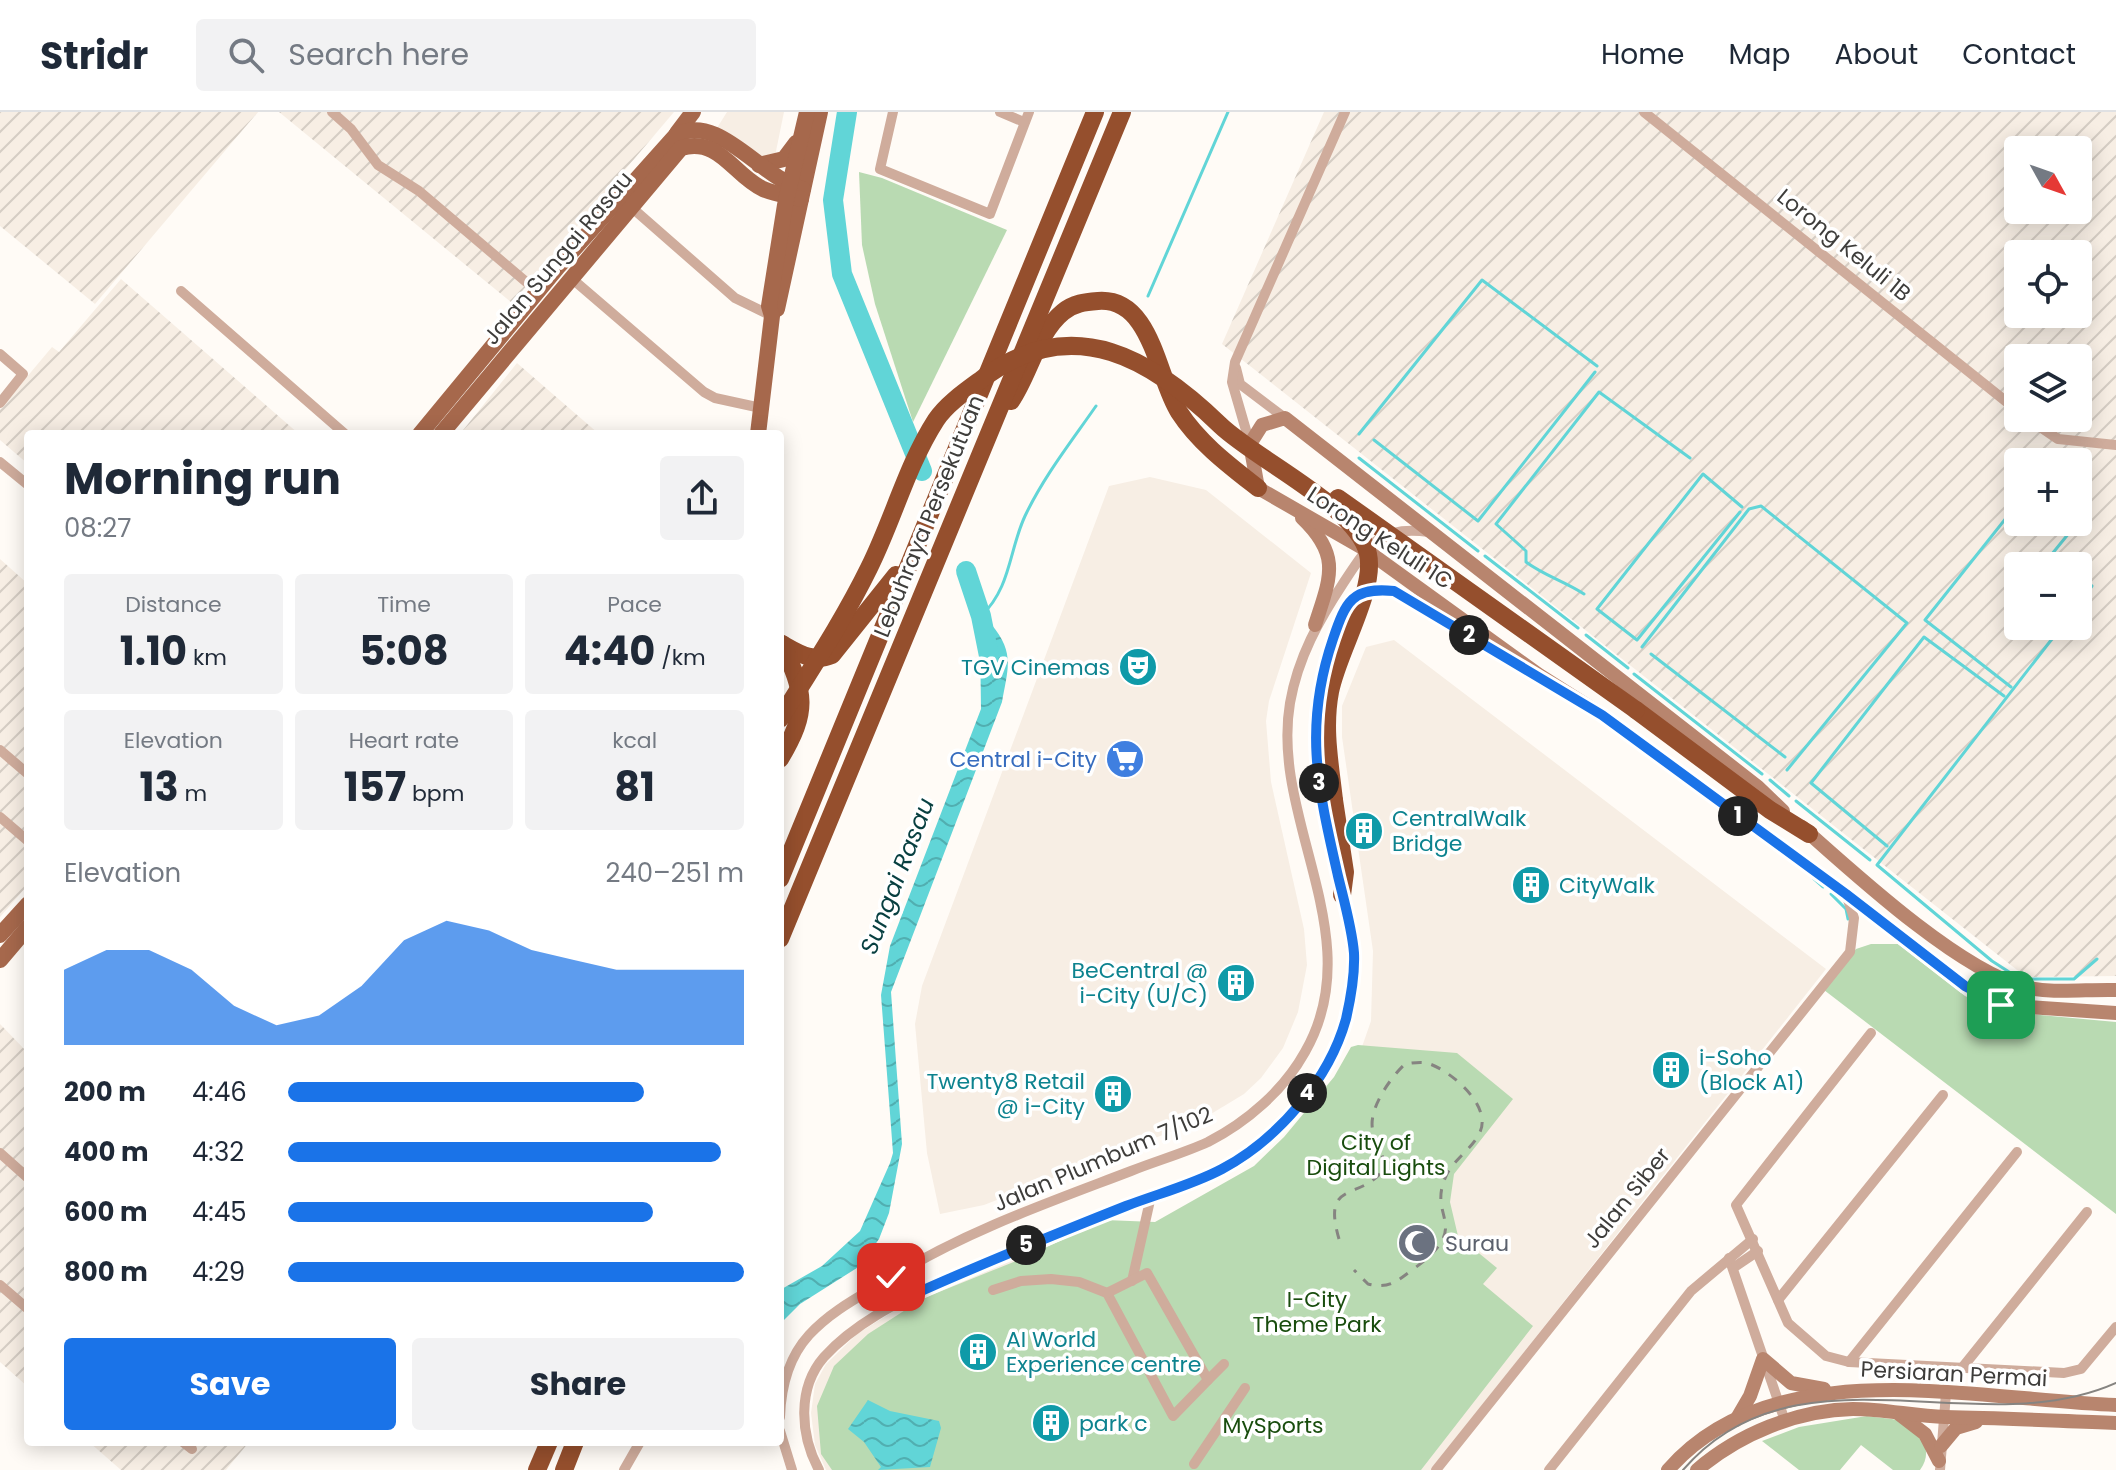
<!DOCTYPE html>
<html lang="en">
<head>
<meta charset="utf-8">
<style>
	body { margin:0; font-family:Poppins,sans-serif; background:#f2f2f3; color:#1f2937; height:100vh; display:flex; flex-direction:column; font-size:30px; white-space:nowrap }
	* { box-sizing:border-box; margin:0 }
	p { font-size:26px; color:#747a83 }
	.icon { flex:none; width:44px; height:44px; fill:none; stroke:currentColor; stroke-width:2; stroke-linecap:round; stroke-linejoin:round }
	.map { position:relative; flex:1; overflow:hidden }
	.drawer { position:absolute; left:24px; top:318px; width:760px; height:1016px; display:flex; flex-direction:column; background:#fff; border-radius:8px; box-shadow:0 4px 20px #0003 }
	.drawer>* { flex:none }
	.needle { width:52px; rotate:130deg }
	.buttons { position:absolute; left:2004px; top:24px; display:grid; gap:16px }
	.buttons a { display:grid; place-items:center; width:88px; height:88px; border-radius:8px; background:#fff; box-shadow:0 4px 20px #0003; font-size:40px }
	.pin { position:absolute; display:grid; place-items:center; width:68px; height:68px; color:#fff; margin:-34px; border-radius:16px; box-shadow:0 4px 12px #0006 }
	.km { position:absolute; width:40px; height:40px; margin:-20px; border-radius:50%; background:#222; color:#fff; font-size:22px; line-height:40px; text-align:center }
	.round { display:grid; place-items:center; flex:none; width:84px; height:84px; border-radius:8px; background:#f2f2f3 }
	.summary { display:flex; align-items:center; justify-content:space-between; height:136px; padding:0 40px }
	h1 { font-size:44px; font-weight:700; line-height:60px }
	.figures { display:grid; grid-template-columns:repeat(3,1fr); gap:12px; height:136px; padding:8px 40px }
	.figures div { display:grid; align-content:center; border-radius:8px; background:#f2f2f3; text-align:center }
	.figures b { font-size:40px; font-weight:700 }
	.figures small { font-size:22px; font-weight:400 }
	.figures p { font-size:22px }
	.chart { height:224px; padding:16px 40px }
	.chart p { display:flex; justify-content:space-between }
	.chart svg { width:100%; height:144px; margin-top:8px; fill:#1a73e8; opacity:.7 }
	.action { display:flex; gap:16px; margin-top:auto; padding:16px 40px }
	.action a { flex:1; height:92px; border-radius:8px; background:#1a73e8; color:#fff; font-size:32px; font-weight:700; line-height:92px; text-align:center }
	.action a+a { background:#f2f2f3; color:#1f2937 }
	ul { padding:0 40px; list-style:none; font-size:26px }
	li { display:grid; grid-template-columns:128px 96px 1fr; align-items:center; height:60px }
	li i { height:20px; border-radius:10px; background:#1a73e8 }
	header { display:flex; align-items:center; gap:48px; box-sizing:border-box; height:112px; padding:0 40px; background:#fff; border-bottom:2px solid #e0e1e3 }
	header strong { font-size:38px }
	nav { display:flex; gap:44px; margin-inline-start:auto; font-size:28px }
	.search { width:560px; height:72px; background:#f2f2f3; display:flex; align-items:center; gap:20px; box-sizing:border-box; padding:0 28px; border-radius:8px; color:#747a83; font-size:30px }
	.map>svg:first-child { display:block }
	.built { fill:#f7eee4 }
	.industrial { fill:url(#industrial-furrows); fill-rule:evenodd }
	.green { fill:#b9dab2 }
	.water { fill:url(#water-waves) }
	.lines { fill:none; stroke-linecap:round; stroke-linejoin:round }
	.stream { stroke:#61d5d7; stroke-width:3 }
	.river { stroke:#61d5d7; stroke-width:20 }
	.street { stroke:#cfac9c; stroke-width:10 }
	.secondary { stroke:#b8856e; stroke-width:14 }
	.primary { stroke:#a6684c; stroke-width:16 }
	.highway { stroke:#954f2d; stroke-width:18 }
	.tram { stroke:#868481; stroke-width:2 }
	.rail { stroke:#868481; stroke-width:3; stroke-dasharray:10 10; stroke-linecap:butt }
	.highway-bridge { stroke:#954f2d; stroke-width:18 }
	.route-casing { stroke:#fff; stroke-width:16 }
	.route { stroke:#1a73e8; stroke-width:10 }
	.labels { text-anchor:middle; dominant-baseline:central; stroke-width:7; stroke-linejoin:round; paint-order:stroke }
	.street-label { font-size:22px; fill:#3e3d3b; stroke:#fff }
	.culture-label { font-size:22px; fill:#0d838f; stroke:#fff; text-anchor:start }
	.shop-label { font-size:22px; fill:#366cbe; stroke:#fff; text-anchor:end }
	.park-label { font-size:22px; fill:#194d0e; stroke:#fff }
	.worship-label { font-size:22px; fill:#5b616d; stroke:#fff; text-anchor:start }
	.water-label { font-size:24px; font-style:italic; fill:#073f40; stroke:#fff }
</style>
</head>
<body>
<header>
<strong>Stridr</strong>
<div class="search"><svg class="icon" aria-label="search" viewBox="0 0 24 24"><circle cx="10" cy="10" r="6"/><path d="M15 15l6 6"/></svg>Search here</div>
<nav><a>Home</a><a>Map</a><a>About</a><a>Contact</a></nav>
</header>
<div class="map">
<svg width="2116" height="1358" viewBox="0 0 2116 1358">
	<defs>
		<pattern id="industrial-furrows" width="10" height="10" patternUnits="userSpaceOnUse" patternTransform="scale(2)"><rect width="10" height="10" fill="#f7eee4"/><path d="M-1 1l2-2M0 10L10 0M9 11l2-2" fill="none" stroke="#d5cdc4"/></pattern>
		<pattern id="water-waves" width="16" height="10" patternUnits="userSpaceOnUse" patternTransform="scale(2)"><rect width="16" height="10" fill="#61d5d7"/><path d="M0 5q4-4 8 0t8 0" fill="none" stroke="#51aeb0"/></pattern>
	</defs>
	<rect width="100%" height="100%" fill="#fffbf6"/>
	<g class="built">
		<path d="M727,0H784L775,44L763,46L717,16Z"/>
		<path d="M1150,365L1206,378L1311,461L1269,589L1266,609L1271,670L1304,817L1307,853L1298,900L1283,936L1261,966L1244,982L1201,1008L984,1093L940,1102L927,1041L915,912L922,874L1109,374Z"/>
		<path d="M1394,528L1826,857L1431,1358H826L815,1333L811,1301L815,1272L826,1252L857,1222L899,1196L1016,1144L1115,1127H1148L1254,1068L1357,949L1371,909L1373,839L1342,625V594L1366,535Z"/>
	</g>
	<g class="industrial">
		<path d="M0,0H258L95,192L0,114Z"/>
		<path d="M279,0H674L512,191Z"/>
		<path d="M1324,0H2116V864L2026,865L1222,232ZM2018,38H2078V98H2018ZM2018,142H2078V202H2018ZM2018,246H2078V306H2018ZM2018,350H2078V410H2018ZM2018,454H2078V514H2018Z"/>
		<path d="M121,167L299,322H28V352L0,328V297L52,235L59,240Z"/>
		<path d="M517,251L599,322H460Z"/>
		<path d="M0,447L28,472V773L0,805Z"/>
		<path d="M0,912L28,941V1275L0,1250Z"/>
		<path d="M89,1330H249L226,1358H121Z"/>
	</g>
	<g class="green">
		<path d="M859,60L882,66L1007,118L913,310L875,192L862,133Z"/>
		<path d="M1871,832H1898L1965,884L1996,899L2116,910V1102L1824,878L1856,837Z"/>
		<path d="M1358,933L1457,941L1513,987L1454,1062L1450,1090L1458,1124L1497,1156L1483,1172L1533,1214L1421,1358H832L821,1342L817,1294L834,1254L868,1222L924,1186L1021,1147L1105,1108L1155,1110L1254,1054L1284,1025L1334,965L1351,935Z"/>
		<path d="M1867,1304C1878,1306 1896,1306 1905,1311C1924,1321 1933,1341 1920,1358H1893L1861,1333L1840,1358H1799L1762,1329L1799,1315Z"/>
	</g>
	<g class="water">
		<path d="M991,512C1015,540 1008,556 1002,590L891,880L902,1032L889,1101L879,1127L860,1154L800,1192L780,1212V1178L822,1154L860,1119L890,1051L893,1041L881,883L890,834L981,597L980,523Z"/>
		<path d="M868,1288L890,1299L939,1309L941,1316L930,1355L878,1358L881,1355L864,1330L848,1317Z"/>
	</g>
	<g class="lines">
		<g class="stream">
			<path d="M1148,184L1228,0"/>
			<path d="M1359,322L1482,168L1597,254"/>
			<path d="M1374,328L1478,409L1595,260"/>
			<path d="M1359,346L1478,439"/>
			<path d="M1740,400L1637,528L1597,497L1703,362L1742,395"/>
			<path d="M2078,403L2081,406L2078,410"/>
			<path d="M1485,444L1578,516"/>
			<path d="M2067,454L2052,442L2078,410"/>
			<path d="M2078,463L2092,474L2078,493"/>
			<path d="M1584,482C1564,469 1545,464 1526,450V439L1496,412L1599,280L1690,346"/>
			<path d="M1411,493L1425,501"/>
			<path d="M981,504C1011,476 1009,438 1025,404C1044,364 1071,330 1096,294"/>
			<path d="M1438,509L1459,521"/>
			<path d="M2062,514L1877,753L1992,849L2020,867H2074L2097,847"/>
			<path d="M1586,523L1628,556"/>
			<path d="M1642,535L1749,397L1761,394L1907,511L1787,658"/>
			<path d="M1493,541L1507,548"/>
			<path d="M1651,542L1785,645"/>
			<path d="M1634,562L1762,662"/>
			<path d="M2011,575L1925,508L2018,391"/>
			<path d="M1770,668L1789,684"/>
			<path d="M1796,689L1870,748"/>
			<path d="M1887,734L1811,671L1924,525L2004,584"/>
			<path d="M1814,767L1823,775"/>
			<path d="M1831,782L1846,797L1848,807"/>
		</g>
		<g class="river">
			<path d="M847,0L833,88L842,162L922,359"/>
			<path d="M966,459L981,504L989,544"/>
		</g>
		<g class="street">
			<path d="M332,0L351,17L378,53L419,79L538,180"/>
			<path d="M893,0L880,57L990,102L1029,0"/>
			<path d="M1000,0L1024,10"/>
			<path d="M1644,0L2018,299"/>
			<path d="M630,94L735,186L772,204"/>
			<path d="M570,165L704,280L715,286L761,296"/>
			<path d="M181,179L345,322"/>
			<path d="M0,242L23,262L0,291"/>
			<path d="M1236,256L1240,272L1285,306"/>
			<path d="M2027,306L2058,327L2116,333"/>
			<path d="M1250,332L1232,270L1235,250L1345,0"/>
			<path d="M0,350L28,373"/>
			<path d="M0,638L28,662"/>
			<path d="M0,705L28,729"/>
			<path d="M1336,754C1316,666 1302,594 1340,508C1346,493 1355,477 1373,477C1408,477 1461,518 1492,536"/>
			<path d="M1871,921L1736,1093L1788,1211L1826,1244L1849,1250L2064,1261L2081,1257L2116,1215"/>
			<path d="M0,1041L28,1066"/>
			<path d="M1729,1146L1785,1309"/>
			<path d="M1733,1156L1758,1139"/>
			<path d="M891,1165L908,1185"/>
			<path d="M1132,1169L1151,1084"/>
			<path d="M0,1173L28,1197"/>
			<path d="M993,1178L1021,1169L1051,1167L1079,1170L1107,1181L1173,1304L1208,1268"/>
			<path d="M1107,1181L1147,1161L1208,1268L1224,1252"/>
			<path d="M1778,1188L1943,983"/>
			<path d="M1849,1250L2017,1040"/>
			<path d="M1962,1256L2087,1100"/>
			<path d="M780,1305C781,1276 789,1245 809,1223C833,1197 863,1183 892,1165C966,1119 1050,1090 1131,1059C1156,1049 1184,1041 1208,1030C1247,1010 1284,978 1305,940C1371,825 1270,708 1290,591C1298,545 1319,508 1344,470C1369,432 1380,413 1429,420"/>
			<path d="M780,1319L792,1358"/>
			<path d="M183,1330L192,1337"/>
			<path d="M1194,1352L1245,1276"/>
			<path d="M624,1358L640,1330"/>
			<path d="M819,1358C800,1323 797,1276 824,1245C854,1212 896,1191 935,1173C1001,1142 1069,1116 1137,1090C1165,1079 1195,1071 1222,1057C1271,1031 1316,981 1339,930C1361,881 1352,831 1342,781"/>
			<path d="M1436,1358L1850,840L1854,806L1846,782"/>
			<path d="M1549,1358L1691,1179L1753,1127"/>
			<path d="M1940,1358L1946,1281"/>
		</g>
		<g class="secondary">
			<path d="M1302,406C1342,444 1330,466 1315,513"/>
			<path d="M1783,699L1758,675L1285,306L1262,313L1250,332L1258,376L1366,438L1539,563L1602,603L1846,782L1965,874L2001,893L2116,901"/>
			<path d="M1802,715C1856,763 1958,857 2024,875C2052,882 2087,877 2116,878"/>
			<path d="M1899,1302L1925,1322L1939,1349"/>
			<path d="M1736,1308L1750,1284L1763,1247L1791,1271L1824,1277"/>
			<path d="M1941,1334L1956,1316L1976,1310"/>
			<path d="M1668,1358C1773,1237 1976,1288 2116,1293"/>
			<path d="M1697,1358C1739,1322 1797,1298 1853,1297C1884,1297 1914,1304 1945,1305C2002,1306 2059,1309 2116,1311"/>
		</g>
		<g class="primary">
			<path d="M677,21L693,0"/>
			<path d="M759,53L784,47L796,31"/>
			<path d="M777,197L820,0"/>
			<path d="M420,322L558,155L676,23C719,0 760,66 803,77"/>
			<path d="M441,322L681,36C720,25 733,63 763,77C775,82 789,84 801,87"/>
			<path d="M758,322L772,204L769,194L785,93L807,0"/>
			<path d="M0,823L28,792"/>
			<path d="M0,848L28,815"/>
		</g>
		<g class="highway">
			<path d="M1011,289C1030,261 1037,221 1063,200C1074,191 1085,190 1098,189C1152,185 1157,266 1179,300C1199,331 1230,354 1258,376"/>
			<path d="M782,532C798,541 813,551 832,543L896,463"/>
			<path d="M1636,598L1770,698L1809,722"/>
			<path d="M780,647C809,598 805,582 782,532"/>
			<path d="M1334,688L1345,760L1342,783"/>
			<path d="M780,767L1095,0"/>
			<path d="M780,827L1122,0"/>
			<path d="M537,1358L549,1330"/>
			<path d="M564,1358L575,1330"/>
		</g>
		<path class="tram" d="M1683,1358C1796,1226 1978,1333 2116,1271"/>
		<path class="rail" d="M1339,1127C1321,1065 1362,1091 1385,1055C1383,1041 1376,1032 1373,1019C1367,998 1391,965 1405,952C1413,951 1422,949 1430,952C1452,960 1492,994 1480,1020C1473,1036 1454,1047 1446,1064C1426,1107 1475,1113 1412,1158C1396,1170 1388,1177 1368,1172L1354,1158"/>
		<g class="highway-bridge">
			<path d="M1338,386L1636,598"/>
			<path d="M780,607C811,557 843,509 869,456C893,408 907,353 936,308C947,291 970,276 986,264C1075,200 1153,248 1220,313C1256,348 1358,395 1368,442C1376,479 1337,541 1330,580C1323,617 1330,652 1334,688"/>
		</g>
	</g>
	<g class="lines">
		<defs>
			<path id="route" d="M891,1165L908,1185C980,1152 1053,1123 1126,1094C1157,1082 1192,1073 1222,1057C1278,1027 1329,968 1346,907C1351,885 1355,863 1354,841C1352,816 1344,789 1338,764C1318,676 1303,615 1333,527C1346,489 1352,475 1394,479L1602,603L1846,782L1965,874L2001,893"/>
		</defs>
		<use href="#route" class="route-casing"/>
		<use href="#route" class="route"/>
	</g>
	<defs>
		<symbol id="theatre-disc" viewBox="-11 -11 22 22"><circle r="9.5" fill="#0f9aa8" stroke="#fff"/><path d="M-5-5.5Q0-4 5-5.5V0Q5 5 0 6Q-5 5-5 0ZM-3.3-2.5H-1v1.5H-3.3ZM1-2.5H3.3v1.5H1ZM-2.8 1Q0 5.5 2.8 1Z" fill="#fff"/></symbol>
		<symbol id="supermarket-disc" viewBox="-11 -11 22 22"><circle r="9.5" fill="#3f7fe0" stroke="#fff"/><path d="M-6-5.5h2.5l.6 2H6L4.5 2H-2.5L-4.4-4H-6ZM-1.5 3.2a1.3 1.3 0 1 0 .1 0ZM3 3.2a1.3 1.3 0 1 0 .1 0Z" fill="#fff"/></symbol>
		<symbol id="building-disc" viewBox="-11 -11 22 22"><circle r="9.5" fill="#0f9aa8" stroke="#fff"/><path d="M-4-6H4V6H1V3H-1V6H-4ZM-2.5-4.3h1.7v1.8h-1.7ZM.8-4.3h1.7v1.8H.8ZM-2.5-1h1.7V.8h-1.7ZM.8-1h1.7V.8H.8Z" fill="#fff"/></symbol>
		<symbol id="mosque-disc" viewBox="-11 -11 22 22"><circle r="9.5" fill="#6b7280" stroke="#fff"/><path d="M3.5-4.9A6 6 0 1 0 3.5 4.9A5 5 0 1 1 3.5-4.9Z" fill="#fff"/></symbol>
	</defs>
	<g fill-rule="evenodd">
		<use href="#theatre-disc" x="1116" y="533" width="44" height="44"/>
		<use href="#supermarket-disc" x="1103" y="625" width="44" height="44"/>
		<use href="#building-disc" x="1342" y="697" width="44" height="44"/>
		<use href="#building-disc" x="1509" y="751" width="44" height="44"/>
		<use href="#building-disc" x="1214" y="849" width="44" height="44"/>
		<use href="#building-disc" x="1649" y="936" width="44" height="44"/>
		<use href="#building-disc" x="1091" y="960" width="44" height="44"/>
		<use href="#mosque-disc" x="1395" y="1109" width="44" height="44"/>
		<use href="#building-disc" x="956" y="1218" width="44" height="44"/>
		<use href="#building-disc" x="1029" y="1289" width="44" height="44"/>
	</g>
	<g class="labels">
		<g class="street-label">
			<text transform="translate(1844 133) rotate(39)">Lorong Keluli 1B</text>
			<text transform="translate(558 146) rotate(-50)">Jalan Sungai Rasau</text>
			<text transform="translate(929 404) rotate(-68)">Lebuhraya Persekutuan</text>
			<text transform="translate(1380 426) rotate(33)">Lorong Keluli 1C</text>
			<text transform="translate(1103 1047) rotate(-23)">Jalan Plumbum 7/102</text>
			<text transform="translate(1627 1086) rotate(-51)">Jalan Siber</text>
			<text transform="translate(1954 1262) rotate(3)">Persiaran Permai</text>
		</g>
		<g class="culture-label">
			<text x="1110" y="555" text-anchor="end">TGV Cinemas</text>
			<text x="1392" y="706">CentralWalk<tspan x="1392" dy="25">Bridge</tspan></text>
			<text x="1559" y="773">CityWalk</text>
			<text x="1208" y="858" text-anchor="end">BeCentral @<tspan x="1208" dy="25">i-City (U/C)</tspan></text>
			<text x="1699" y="945">i-Soho<tspan x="1699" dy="25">(Block A1)</tspan></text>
			<text x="1085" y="969" text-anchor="end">Twenty8 Retail<tspan x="1085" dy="25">@ i-City</tspan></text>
			<text x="1006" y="1227">AI World<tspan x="1006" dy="25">Experience centre</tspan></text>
			<text x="1079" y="1311">park c</text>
		</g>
		<g class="shop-label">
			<text x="1097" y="647">Central i-City</text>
		</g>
		<g class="park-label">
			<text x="1376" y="1030">City of<tspan x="1376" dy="25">Digital Lights</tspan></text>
			<text x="1317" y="1187">I-City<tspan x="1317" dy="25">Theme Park</tspan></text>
			<text x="1273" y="1313">MySports</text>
		</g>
		<g class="worship-label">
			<text x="1445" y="1131">Surau</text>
		</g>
		<g class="water-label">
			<text transform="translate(897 764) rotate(-69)">Sungai Rasau</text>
		</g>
	</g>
</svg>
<div class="buttons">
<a><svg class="needle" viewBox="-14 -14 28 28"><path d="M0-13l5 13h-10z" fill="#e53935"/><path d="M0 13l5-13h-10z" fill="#747a83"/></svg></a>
<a><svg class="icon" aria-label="locate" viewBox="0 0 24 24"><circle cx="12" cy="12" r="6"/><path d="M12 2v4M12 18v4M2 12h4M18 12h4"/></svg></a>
<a><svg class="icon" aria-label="layers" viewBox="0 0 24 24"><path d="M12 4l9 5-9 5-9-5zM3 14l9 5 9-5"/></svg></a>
<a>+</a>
<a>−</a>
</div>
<div class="pin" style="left:2001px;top:893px;background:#1e9e55"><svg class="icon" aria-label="arrive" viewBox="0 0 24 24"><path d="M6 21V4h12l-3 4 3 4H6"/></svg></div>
<div class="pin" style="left:891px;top:1165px;background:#d93025"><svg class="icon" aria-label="check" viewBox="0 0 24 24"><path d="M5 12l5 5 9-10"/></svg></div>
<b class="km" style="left:1738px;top:704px">1</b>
<b class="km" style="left:1469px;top:523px">2</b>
<b class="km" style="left:1319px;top:671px">3</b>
<b class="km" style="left:1307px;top:981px">4</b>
<b class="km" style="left:1026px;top:1133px">5</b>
<section class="drawer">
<div class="summary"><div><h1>Morning run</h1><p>08:27</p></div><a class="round"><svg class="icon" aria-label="share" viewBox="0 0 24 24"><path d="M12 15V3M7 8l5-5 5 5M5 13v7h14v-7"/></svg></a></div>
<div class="figures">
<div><p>Distance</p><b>1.10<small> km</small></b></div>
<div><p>Time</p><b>5:08</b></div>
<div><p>Pace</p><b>4:40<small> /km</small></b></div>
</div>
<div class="figures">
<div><p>Elevation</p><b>13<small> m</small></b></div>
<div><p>Heart rate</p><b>157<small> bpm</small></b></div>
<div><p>kcal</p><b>81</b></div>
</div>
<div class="chart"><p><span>Elevation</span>240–251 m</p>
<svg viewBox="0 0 160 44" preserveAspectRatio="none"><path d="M0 44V21L10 15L20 15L30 21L40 32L50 38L60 35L70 26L80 12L90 6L100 9L110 15L120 18L130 21L140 21L150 21L160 21V44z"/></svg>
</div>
<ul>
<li><b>200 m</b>4:46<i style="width:78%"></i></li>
<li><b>400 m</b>4:32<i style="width:95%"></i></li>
<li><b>600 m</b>4:45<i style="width:80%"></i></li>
<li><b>800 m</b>4:29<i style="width:100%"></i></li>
</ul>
<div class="action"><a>Save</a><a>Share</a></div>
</section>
</div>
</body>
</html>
